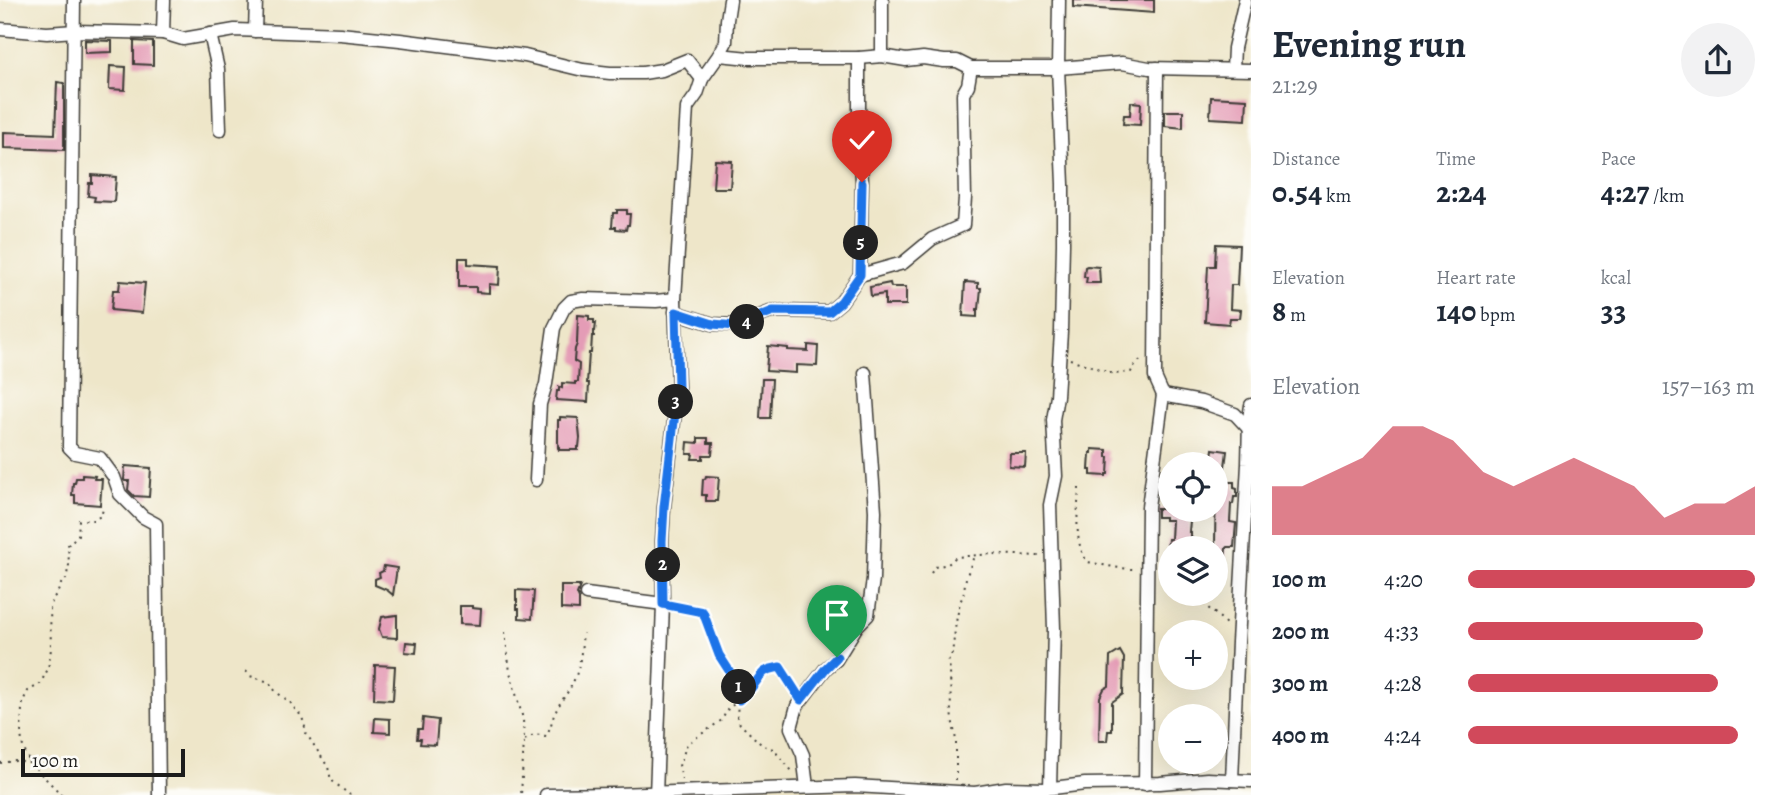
<!DOCTYPE html>
<html lang="en">
<head>
<meta charset="utf-8">
<style>
	body { margin:0; font-family:Alegreya,serif; background:#f2f2f3; color:#1f2937; height:100vh; display:flex; flex-direction:column; font-size:26px; white-space:nowrap }
	* { box-sizing:border-box; margin:0 }
	p { font-size:23px; color:#747a83 }
	.icon { flex:none; width:38px; height:38px; fill:none; stroke:currentColor; stroke-width:2; stroke-linecap:round; stroke-linejoin:round }
	.map { position:relative; flex:1; overflow:hidden }
	.side { display:flex; flex-direction:column; background:#fff; width:525px }
	.side>* { flex:none }
	.tools { position:absolute; left:1158px; top:452px; display:grid; gap:14px }
	.tools a { display:grid; place-items:center; width:70px; height:70px; border-radius:50%; background:#fff; box-shadow:0 7px 28px #0002; font-size:35px }
	.scale { position:absolute; left:21px; bottom:18px; width:164px; box-sizing:border-box; padding-left:7px; border:4px solid #1c1c1c; border-top:0; font-size:19px; line-height:24px; white-space:nowrap; color:#1c1c1c; -webkit-text-stroke:5px #fdfcf7; paint-order:stroke }
	.pin { position:absolute; display:grid; place-items:center; width:60px; height:60px; color:#fff; margin:-72px -30px; border-radius:50% 50% 50% 0; rotate:-45deg; box-shadow:0 0 7px #0007 }
	.pin .icon { rotate:45deg }
	.km { position:absolute; width:35px; height:35px; margin:-18px; border-radius:50%; background:#222; color:#fff; font-size:19px; line-height:35px; text-align:center }
	.round { display:grid; place-items:center; flex:none; width:74px; height:74px; border-radius:37px; background:#f2f2f3 }
	.overview { display:flex; align-items:center; justify-content:space-between; height:119px; padding:0 21px }
	h1 { font-size:38px; font-weight:700; line-height:52px }
	.stats { display:grid; grid-template-columns:repeat(3,1fr); gap:10px; height:119px; padding:7px 21px }
	.stats div { display:grid; align-content:center }
	.stats b { font-size:30px; font-weight:700 }
	.stats small { font-size:19px; font-weight:400 }
	.stats p { font-size:19px }
	.chart { height:196px; padding:14px 21px }
	.chart p { display:flex; justify-content:space-between }
	.chart svg { width:100%; height:126px; margin-top:7px; fill:#d1495b; opacity:.7 }
	ul { padding:0 21px; list-style:none; font-size:23px }
	li { display:grid; grid-template-columns:112px 84px 1fr; align-items:center; height:52px }
	li i { height:18px; border-radius:9px; background:#d1495b }
	main { display:flex; flex:1; min-height:0 }
	.map>svg:first-child { display:block }
	.building { fill:#e49cb6 }
	.lines { fill:none; stroke-linecap:round; stroke-linejoin:round }
	.minor-casing { stroke:#3c3a36; stroke-width:15 }
	.path { stroke:#3c3a36; stroke-width:2; stroke-dasharray:2 5; stroke-linecap:butt }
	.minor { stroke:#fff; stroke-width:12 }
	.route-casing { stroke:#fff; stroke-width:14 }
	.route { stroke:#1a73e8; stroke-width:9 }
</style>
</head>
<body>
<main>
<div class="map">
<svg width="1251" height="795" viewBox="0 0 1251 795">
	<rect width="100%" height="100%" fill="#fdfcf7"/>
	<filter id="ink" filterUnits="userSpaceOnUse"><feTurbulence type="fractalNoise" baseFrequency=".0143" numOctaves="2"/><feDisplacementMap in="SourceGraphic" scale="14" xChannelSelector="R" yChannelSelector="G"/><feConvolveMatrix kernelMatrix="1 2 1 2 8 2 1 2 1" color-interpolation-filters="sRGB"/></filter>
	<filter id="wash" filterUnits="userSpaceOnUse"><feTurbulence type="fractalNoise" baseFrequency=".00686" numOctaves="4" result="noise"/><feDisplacementMap in="SourceGraphic" scale="28" xChannelSelector="R" yChannelSelector="G"/><feGaussianBlur stdDeviation="1.57" result="paint"/><feColorMatrix in="noise" values="0 0 0 0 0 0 0 0 0 0 0 0 0 0 0 0 0 1.4 0 .05"/><feComposite in="paint" operator="in"/></filter>
	<g filter="url(#wash)">
		<rect width="100%" height="100%" fill="#eee6c9"/>
		<g id="blocks">
			<g class="building">
				<path d="M1073,0H1154V13L1073,7Z"/>
				<path d="M85,40L112,41V52L85,53Z"/>
				<path d="M134,41L153,42V65L134,64Z"/>
				<path d="M110,66L126,67L125,90L109,89Z"/>
				<path d="M57,82L64,83V150L4,148V132L55,134Z"/>
				<path d="M1211,97L1247,99L1246,120L1210,118Z"/>
				<path d="M1131,102L1141,103L1140,125L1123,124L1124,115H1130Z"/>
				<path d="M1165,111H1183V128L1165,126Z"/>
				<path d="M715,160L732,161L730,188H713Z"/>
				<path d="M92,175L116,177L114,202L94,201L95,197L88,196L89,183H92Z"/>
				<path d="M617,210H627V214H630L629,225H627L626,230L616,229V227H612L613,213H617Z"/>
				<path d="M1216,244L1239,245L1237,285H1231L1230,309L1241,310L1240,318H1230L1229,324L1205,322L1208,266H1215Z"/>
				<path d="M459,258H468V264L500,266L499,285L489,284V293L476,292V287H459Z"/>
				<path d="M1087,266L1099,267L1100,283H1086L1087,277H1084L1085,267Z"/>
				<path d="M120,281L145,283L142,313L111,310L113,290H119Z"/>
				<path d="M965,282L978,283V288H981L979,309H977V317L963,316Z"/>
				<path d="M890,283L891,287H906V305H885V294L871,296L870,287Z"/>
				<path d="M578,315L589,316V320H594V323H596L595,331H594V336H592L591,353H589L587,383H589L588,402L556,400L557,391H559V387L562,388V383L575,384V382H578L579,364L574,361L575,349L577,344Z"/>
				<path d="M808,345L818,346L817,366L796,365V373L766,371L768,346L788,348V350L808,351Z"/>
				<path d="M762,379H772L770,418H760Z"/>
				<path d="M560,417L578,418L580,438L579,447H578V450H559V446L558,447V420H560Z"/>
				<path d="M698,438H708V443H713L712,455H703V459H692L693,454H687L688,442L698,443Z"/>
				<path d="M1092,449L1107,450V457H1109L1108,474H1106V476L1091,475V470H1089L1090,453H1092Z"/>
				<path d="M1213,449L1227,451L1223,482H1234V488L1237,489V497H1234L1233,504H1231L1230,522L1236,523L1234,547H1227L1226,548L1225,563L1216,562V548H1215L1216,464H1211Z"/>
				<path d="M1010,453H1026L1025,467L1009,466Z"/>
				<path d="M125,466L151,468L149,497L134,496L128,490L129,481H125L124,480Z"/>
				<path d="M82,475L95,476L94,479H102L100,505L75,503V495H72L73,483H75L76,478H82Z"/>
				<path d="M706,476L719,477L717,501H706V495H702L703,479H705Z"/>
				<path d="M1157,509H1191L1189,532H1191V538H1192V548H1167L1168,539H1171L1172,520H1165V517H1157Z"/>
				<path d="M384,566L397,568L393,595L387,590L375,585V579L380,577L379,573L383,571Z"/>
				<path d="M561,586H580L577,594L579,599V610L561,609Z"/>
				<path d="M516,590L534,591L532,619L519,618V609H517V600H516Z"/>
				<path d="M460,606H472V608L481,609L480,625L460,624Z"/>
				<path d="M397,615V638L382,637L379,629L382,617Z"/>
				<path d="M834,630L844,631L834,646H833Z"/>
				<path d="M406,642L417,643L416,653L405,652Z"/>
				<path d="M1120,651L1124,658L1123,694L1112,702V731H1108L1107,741H1099L1100,697L1104,689L1109,686L1110,657Z"/>
				<path d="M375,665L395,666L393,700L374,699Z"/>
				<path d="M375,718L390,719V733L374,732Z"/>
				<path d="M423,718L438,720L436,745L420,744L421,739H417L418,729H422Z"/>
			</g>
		</g>
	</g>
	<g filter="url(#ink)">
		<use href="#blocks" fill-opacity="0" stroke="#3c3a36" stroke-width="2"/>
		<g class="lines">
			<defs>
				<g id="minor">
					<path d="M74,0L69,447L75,453L100,458L114,477L120,494L143,517L156,524L159,795"/>
					<path d="M882,0V56"/>
					<path d="M0,29L47,33L75,31L163,33L183,39L235,30L340,34L400,40L525,56L583,70L610,73H643L662,70L687,60L702,79"/>
					<path d="M255,31L256,0"/>
					<path d="M163,33L164,0"/>
					<path d="M210,34L218,69L220,130"/>
					<path d="M719,55L749,58H859L882,56L906,60L923,58L944,61H957L971,68H1058L1122,63L1149,68L1251,70"/>
					<path d="M859,58V111L862,182L860,275"/>
					<path d="M1233,69L1234,48L1245,0"/>
					<path d="M675,312L713,324L736,325L773,311L829,312L841,302L860,275L903,263L932,239L963,225L965,198L963,94L968,85L971,68"/>
					<path d="M1163,395L1201,402L1235,414L1249,429L1251,428"/>
					<path d="M536,480L540,404L546,384L554,328L564,308L571,301L583,299L656,301L675,299"/>
					<path d="M586,594L663,604"/>
					<path d="M1232,780L1238,642L1248,464L1249,419L1251,405"/>
					<path d="M1145,784L1148,507L1163,395L1155,377L1157,68"/>
					<path d="M807,787L803,755L791,728L797,706L826,668L836,660L857,626L868,615L873,579L875,511L865,373"/>
					<path d="M1050,788L1054,629L1050,505L1056,476L1053,420L1057,396L1061,332L1063,244V184L1058,68L1059,0"/>
					<path d="M546,795L615,794L855,786L975,793L1006,788L1045,789L1085,784L1160,783L1207,779L1251,781"/>
					<path d="M656,795L663,604L662,541L664,507L678,387L675,299L687,108L697,94L702,79L719,55L726,42L727,20L730,0"/>
				</g>
			</defs>
			<use href="#minor" class="minor-casing"/>
			<g class="path">
				<path d="M1070,359L1114,374L1131,372L1136,363L1143,359"/>
				<path d="M1079,488C1078,509 1073,545 1088,562C1104,565 1119,569 1135,569"/>
				<path d="M1160,560L1162,559L1171,564"/>
				<path d="M931,573L935,567L948,564L956,557L992,554L1039,556"/>
				<path d="M1194,593C1203,607 1218,613 1228,627"/>
				<path d="M676,607L703,612L719,655L739,686L737,717L740,724L762,745L773,749L792,771"/>
				<path d="M505,632L510,672L523,719L524,740L521,795"/>
				<path d="M246,671L250,676L269,682L276,692L290,702L294,708L299,713L304,722L306,733L328,767L331,780L350,795"/>
				<path d="M525,740L535,734L545,736C552,728 551,720 556,711C561,700 569,692 573,682C581,667 581,649 583,633"/>
				<path d="M0,763L15,761L30,763"/>
				<path d="M682,780L679,766L687,744L722,720L727,710L750,690L760,674L780,667L795,690"/>
				<path d="M956,780V740L951,713L950,670C949,663 947,659 952,654L956,622L960,602L963,596L966,578L974,556"/>
				<path d="M62,795L30,763L23,747L21,735L22,707L24,699L28,691L40,684L48,669L51,649L50,607L54,597L57,594L61,584L66,579L69,565L68,545L78,535L79,520H93L101,516L104,506"/>
			</g>
			<use href="#minor" class="minor"/>
		</g>
	</g>
	<g class="lines" filter="url(#ink)">
		<defs>
			<path id="route" d="M837,657L826,668L801,700L780,667C759,671 764,673 752,687C748,692 743,696 739,700V686L719,655L703,612L663,604L662,541L664,507L678,387L676,312L713,324L736,326L773,311L829,312L841,302L860,275L862,182"/>
		</defs>
		<use href="#route" class="route-casing"/>
		<use href="#route" class="route"/>
	</g>
</svg>
<div class="tools">
<a><svg class="icon" aria-label="locate" viewBox="0 0 24 24"><circle cx="12" cy="12" r="6"/><path d="M12 2v4M12 18v4M2 12h4M18 12h4"/></svg></a>
<a><svg class="icon" aria-label="layers" viewBox="0 0 24 24"><path d="M12 4l9 5-9 5-9-5zM3 14l9 5 9-5"/></svg></a>
<a>+</a>
<a>−</a>
</div>
<div class="scale">100 m</div>
<div class="pin" style="left:837px;top:657px;background:#1e9e55"><svg class="icon" aria-label="arrive" viewBox="0 0 24 24"><path d="M6 21V4h12l-3 4 3 4H6"/></svg></div>
<div class="pin" style="left:862px;top:182px;background:#d93025"><svg class="icon" aria-label="check" viewBox="0 0 24 24"><path d="M5 12l5 5 9-10"/></svg></div>
<b class="km" style="left:739px;top:687px">1</b>
<b class="km" style="left:663px;top:565px">2</b>
<b class="km" style="left:676px;top:402px">3</b>
<b class="km" style="left:747px;top:322px">4</b>
<b class="km" style="left:861px;top:243px">5</b>
</div>
<section class="side">
<div class="overview"><div><h1>Evening run</h1><p>21:29</p></div><a class="round"><svg class="icon" aria-label="share" viewBox="0 0 24 24"><path d="M12 15V3M7 8l5-5 5 5M5 13v7h14v-7"/></svg></a></div>
<div class="stats">
<div><p>Distance</p><b>0.54<small> km</small></b></div>
<div><p>Time</p><b>2:24</b></div>
<div><p>Pace</p><b>4:27<small> /km</small></b></div>
</div>
<div class="stats">
<div><p>Elevation</p><b>8<small> m</small></b></div>
<div><p>Heart rate</p><b>140<small> bpm</small></b></div>
<div><p>kcal</p><b>33</b></div>
</div>
<div class="chart"><p><span>Elevation</span>157–163 m</p>
<svg viewBox="0 0 160 44" preserveAspectRatio="none"><path d="M0 44V27L10 27L20 22L30 17L40 6L50 6L60 11L70 22L80 27L90 22L100 17L110 22L120 27L130 38L140 33L150 33L160 27V44z"/></svg>
</div>
<ul>
<li><b>100 m</b>4:20<i style="width:100%"></i></li>
<li><b>200 m</b>4:33<i style="width:82%"></i></li>
<li><b>300 m</b>4:28<i style="width:87%"></i></li>
<li><b>400 m</b>4:24<i style="width:94%"></i></li>
</ul>
</section>
</main>
</body>
</html>
